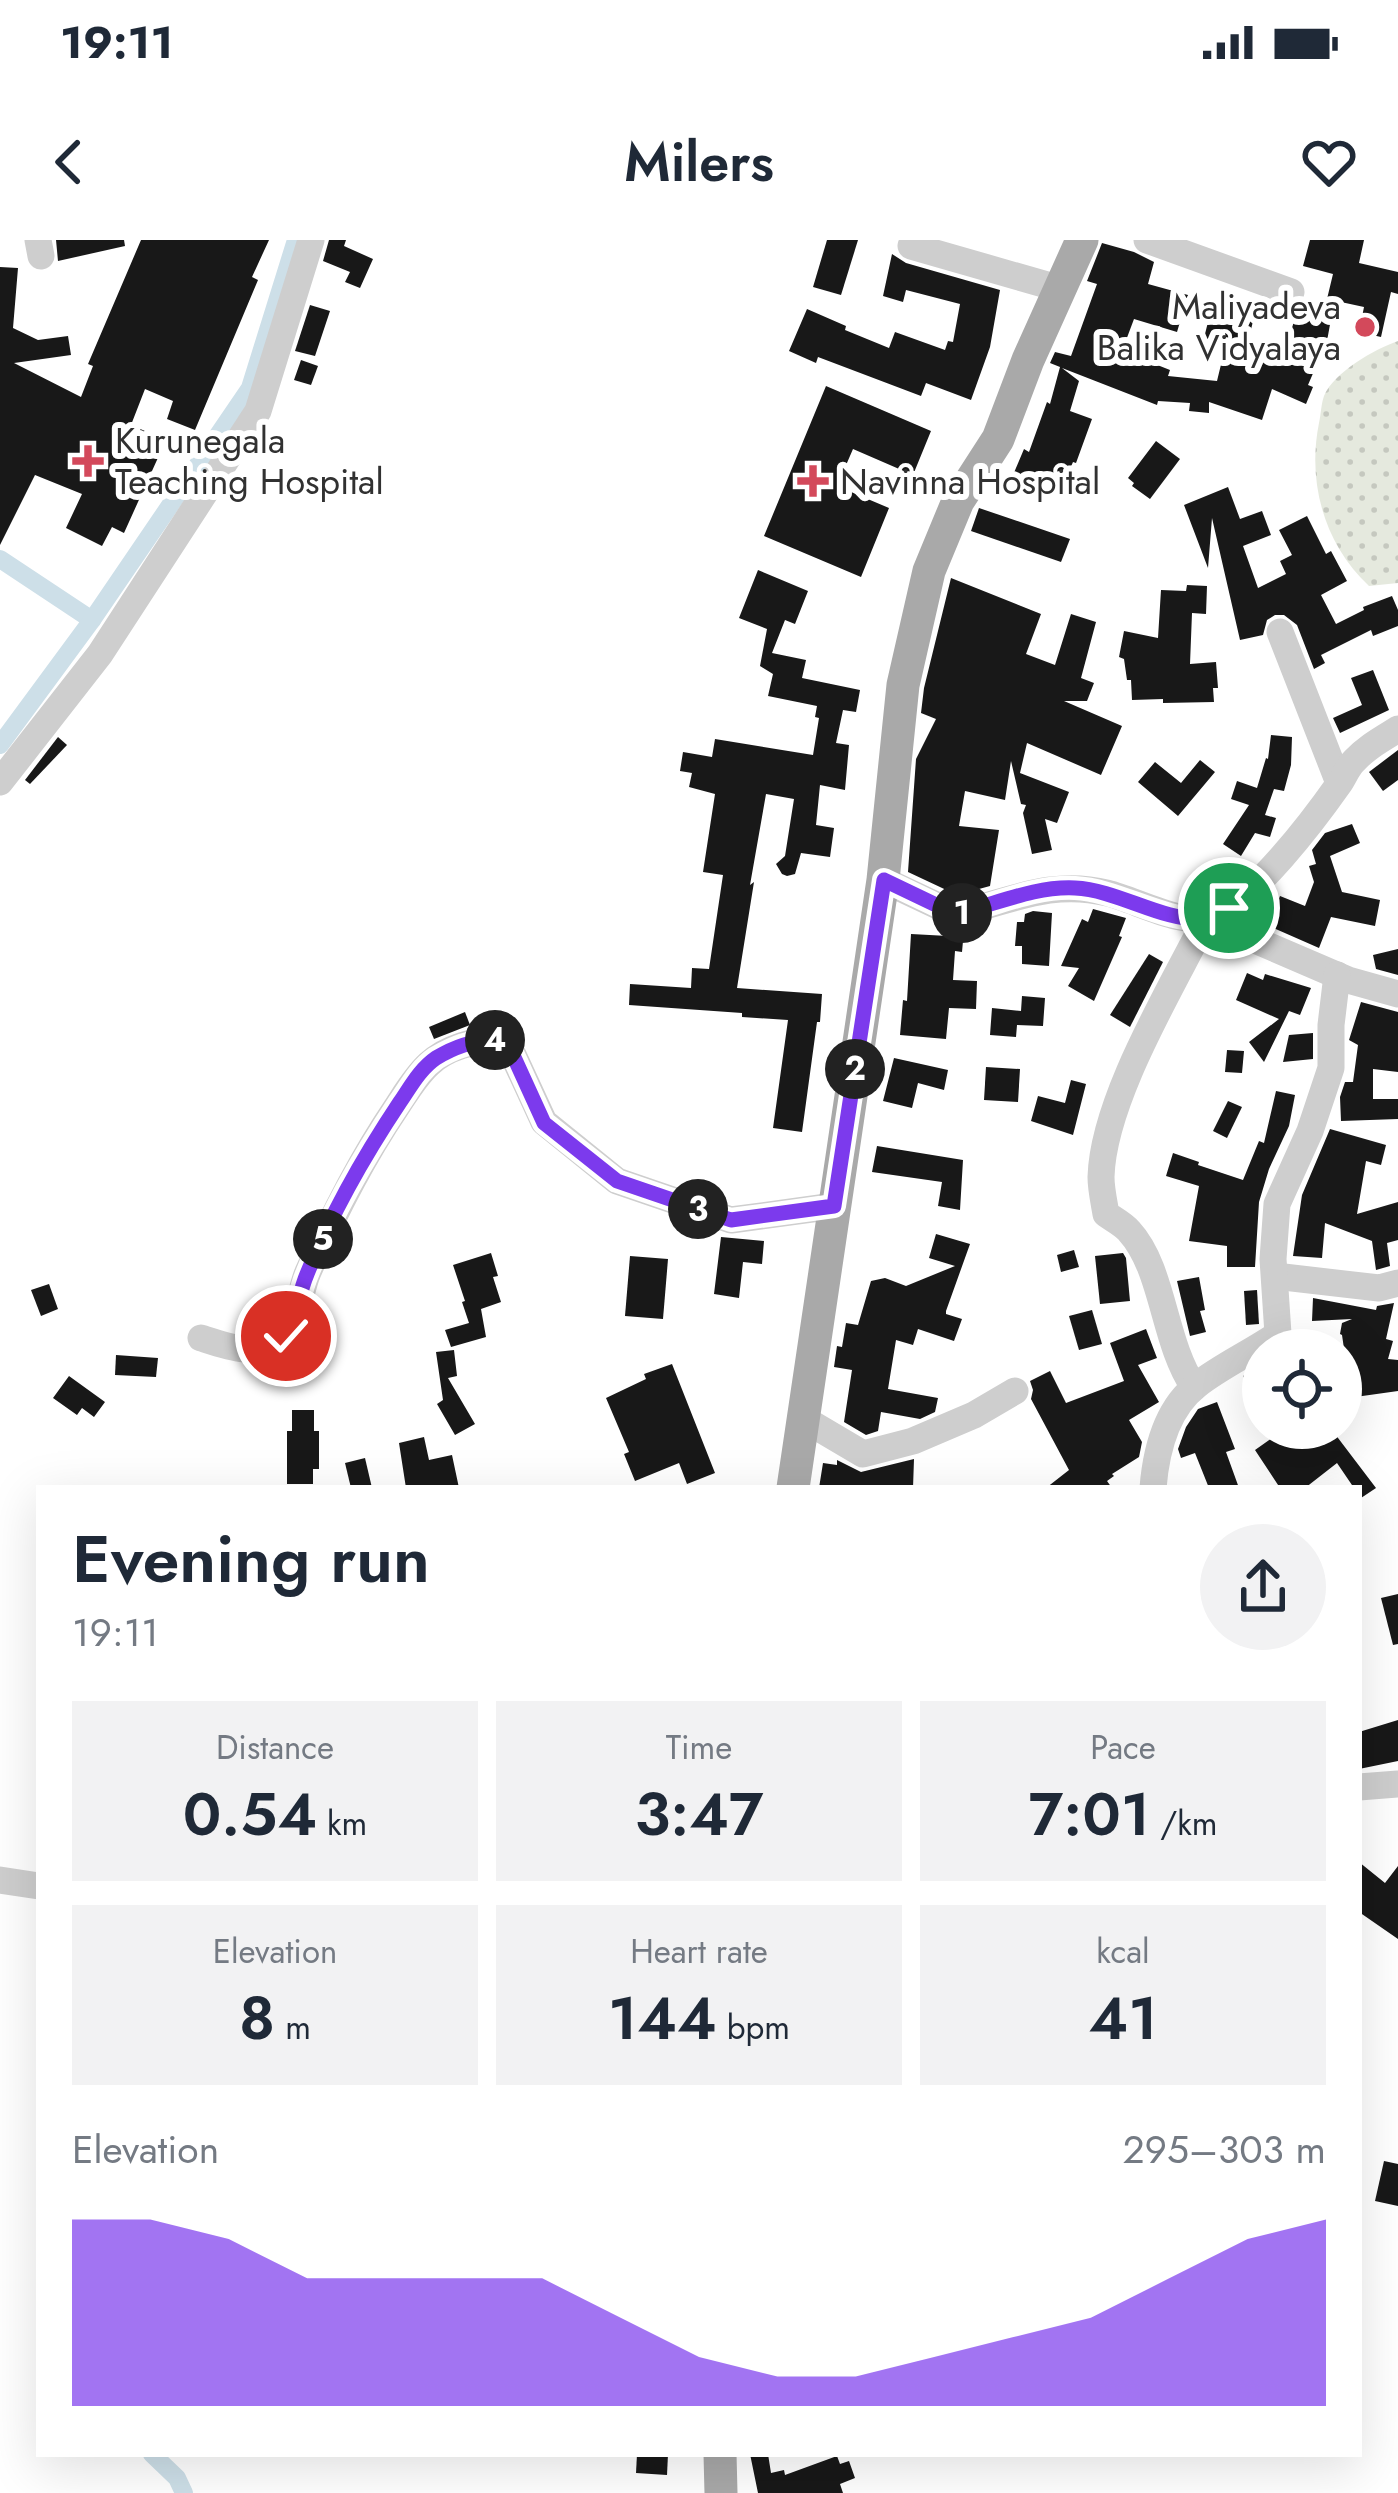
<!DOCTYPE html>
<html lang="en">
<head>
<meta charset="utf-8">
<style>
	body { margin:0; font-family:Jost,sans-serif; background:#f2f2f3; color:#1f2937; height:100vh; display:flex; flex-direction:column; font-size:45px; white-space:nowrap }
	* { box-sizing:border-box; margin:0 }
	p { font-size:39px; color:#747a83 }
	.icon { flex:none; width:66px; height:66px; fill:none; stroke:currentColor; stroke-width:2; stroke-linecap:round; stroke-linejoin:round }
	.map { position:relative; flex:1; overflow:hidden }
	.details { position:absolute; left:36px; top:1245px; width:1326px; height:972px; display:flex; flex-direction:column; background:#fff; border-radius:0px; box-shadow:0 12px 48px #0002 }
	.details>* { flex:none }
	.fabs { position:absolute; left:1242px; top:1089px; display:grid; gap:24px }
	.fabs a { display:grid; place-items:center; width:120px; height:120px; border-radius:50%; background:#fff; box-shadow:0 12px 48px #0002; font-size:60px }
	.pin { position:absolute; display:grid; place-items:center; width:102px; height:102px; color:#fff; margin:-51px; border:6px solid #fff; border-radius:50%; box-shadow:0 3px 12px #0007 }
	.km { position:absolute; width:60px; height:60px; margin:-30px; border-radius:50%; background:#222; color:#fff; font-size:33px; line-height:60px; text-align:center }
	.round { display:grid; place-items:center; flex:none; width:126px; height:126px; border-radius:63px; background:#f2f2f3 }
	.overview { display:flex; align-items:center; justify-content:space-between; height:204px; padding:0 36px }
	h1 { font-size:66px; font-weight:600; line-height:90px }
	.stats { display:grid; grid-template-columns:repeat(3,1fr); gap:18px; height:204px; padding:12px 36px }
	.stats div { display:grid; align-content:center; border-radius:0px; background:#f2f2f3; text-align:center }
	.stats b { font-size:60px; font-weight:600 }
	.stats small { font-size:33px; font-weight:400 }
	.stats p { font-size:33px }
	.chart { height:336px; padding:24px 36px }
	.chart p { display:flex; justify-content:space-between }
	.chart svg { width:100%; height:216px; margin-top:12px; fill:#7c3aed; opacity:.7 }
	.status { display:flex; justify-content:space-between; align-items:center; height:84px; padding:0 60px; background:#fff; direction:ltr }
	.status svg { height:33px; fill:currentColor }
	header { display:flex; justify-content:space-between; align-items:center; height:156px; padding:0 36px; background:#fff; font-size:54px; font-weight:600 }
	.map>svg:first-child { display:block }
	.green { fill:url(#green-dots) }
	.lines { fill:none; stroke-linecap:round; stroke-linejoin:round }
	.canal { stroke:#cddfe8; stroke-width:18 }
	.building { fill:#181818 }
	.minor { stroke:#cecece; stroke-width:27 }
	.major { stroke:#a9a9a9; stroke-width:33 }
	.route-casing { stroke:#fff; stroke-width:24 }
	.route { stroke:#7c3aed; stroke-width:15 }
	.poi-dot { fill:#d3495b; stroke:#fff; stroke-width:4.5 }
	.labels { text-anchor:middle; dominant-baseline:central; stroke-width:12; stroke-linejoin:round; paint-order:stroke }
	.poi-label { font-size:36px; fill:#313131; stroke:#fff; text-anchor:start }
</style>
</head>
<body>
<div class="status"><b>19:11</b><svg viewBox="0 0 49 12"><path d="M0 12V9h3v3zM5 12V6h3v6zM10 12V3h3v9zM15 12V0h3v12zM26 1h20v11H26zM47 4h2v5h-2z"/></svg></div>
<header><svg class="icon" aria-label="back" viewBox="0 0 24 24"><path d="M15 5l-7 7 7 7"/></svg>Milers<svg class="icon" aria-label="heart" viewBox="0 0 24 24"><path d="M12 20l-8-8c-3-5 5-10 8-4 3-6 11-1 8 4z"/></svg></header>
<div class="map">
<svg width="1398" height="2253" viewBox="0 0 1398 2253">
	<defs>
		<pattern id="green-dots" width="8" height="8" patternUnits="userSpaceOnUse" patternTransform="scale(3)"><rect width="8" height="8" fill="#e5e9de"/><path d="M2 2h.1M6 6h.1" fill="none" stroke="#c5c8bf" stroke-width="1.8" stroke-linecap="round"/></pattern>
	</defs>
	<rect width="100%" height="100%" fill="#fff"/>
	<path class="green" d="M1398,101V343L1369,346C1324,304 1307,242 1319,183C1321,175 1321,164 1324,156C1334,132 1375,109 1398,101Z"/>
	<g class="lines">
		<g class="canal">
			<path d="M0,319L92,380"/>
			<path d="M0,505L92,380L250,148L296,0"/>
			<path d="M152,2214L177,2238L184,2253"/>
		</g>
	</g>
	<g class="building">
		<path d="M56,0H124L125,6L58,21Z"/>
		<path d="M141,0H269L252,37L258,40L195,190L167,179L173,161L145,149L131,185L166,200L124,293L112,287L102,306L66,288L82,254L35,235L0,305V27L18,28L13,88L38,100L68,96L71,115L14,123L81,157L93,126L88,124Z"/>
		<path d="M329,0H346L344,6L373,19L360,48L345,42L350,32L323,21Z"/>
		<path d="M827,0H858L841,55L813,47Z"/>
		<path d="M1310,0H1364L1359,23L1398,32V54L1391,52L1381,97L1359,92L1364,67L1327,59L1333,34L1303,26Z"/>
		<path d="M1102,3L1134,12L1154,22L1148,44L1188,55L1177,92L1134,79L1122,111L1170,130L1168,136L1217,141L1225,108L1203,102L1212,66L1254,77L1248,102L1282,121L1298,68L1331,79L1327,101L1314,98L1305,127L1314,131L1308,145L1313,147L1306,164L1272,149L1262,180L1209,162V173L1189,171L1190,163L1158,161L1157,165L1062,128L1079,141L1070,171L1092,179L1076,223L1073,222L1059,254L1013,235L1024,209L1029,212L1047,162L1050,164L1060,127L1050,123L1055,112L1071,116L1097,44L1087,41Z"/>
		<path d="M892,14L906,23L1000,50L990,107L971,160L926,143L921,156L818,117L816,123L789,111L807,69L846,86L845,90L889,108L895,92L945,110L948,101L953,102L960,64L906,50L903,62L883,56Z"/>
		<path d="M310,65L330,71L315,116L295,111Z"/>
		<path d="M301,120L318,126L311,145L294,140Z"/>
		<path d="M826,146L931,191L913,235L853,209L837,246L889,268L861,337L764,296Z"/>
		<path d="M1156,201L1180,219L1150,259L1132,246L1134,243L1128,238Z"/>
		<path d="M1228,247L1240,279L1262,271L1271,295L1243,306L1258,348L1286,334L1280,321L1292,315L1279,290L1307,276L1326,314L1331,311L1347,341L1321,355L1336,384L1364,370L1363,367L1392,356L1398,370V386L1373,396L1371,390L1321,415L1325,423L1314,429L1297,385L1284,375H1275L1267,380L1263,395L1240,400L1212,278L1208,328L1184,265Z"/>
		<path d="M979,268L1070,299L1061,322L971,291Z"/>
		<path d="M758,330L808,351L795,384L785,380L772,413L806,420L802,438L860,450L856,472L843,470L836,503L849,505L845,550L820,545L816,585L834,588L830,617L801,613L795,634L787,636L782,634L776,624L785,616L794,559L766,554L750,645L754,642L737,748L822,754L820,782H817L802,892L773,888L788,780L742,777V773L629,765L630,744L691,748L692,728L709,729L723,635L703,632L715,554L689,547L692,533L680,531L683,512L712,517L715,499L813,515L819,478L815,477L817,466L768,456L773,434L760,426L767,389L739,378Z"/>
		<path d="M951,338L1041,374L1026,414L1055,425L1071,374L1096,382L1081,438L1094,443L1087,461H1064L1122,486L1101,535L1027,503L1020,533L1069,552L1057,583L1045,579L1052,610L1032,614L1023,573L1026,565L1021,564L1011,521L1005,560L965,551L959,586L999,590L990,646L957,655L908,632L916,519L936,479L921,473L924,448Z"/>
		<path d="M1187,345L1207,346L1206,374L1192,373L1190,424L1216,422L1218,448H1213L1214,462L1163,463V459L1132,460L1131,440H1127L1124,419L1119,417L1124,391L1158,398L1161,350L1186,351Z"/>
		<path d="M1373,430L1389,470L1340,493L1333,478L1362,465L1351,438Z"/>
		<path d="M1271,495L1292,497L1291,525L1284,551L1274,549L1265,575L1276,578L1270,597L1255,593L1241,616L1223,604L1249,565L1231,559L1237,541L1257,548L1266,518L1268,519Z"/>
		<path d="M58,497L67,505L30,544L25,540Z"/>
		<path d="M1398,510V540L1383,551L1369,532Z"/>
		<path d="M1200,520L1215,532L1178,576L1138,542L1155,522L1181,543Z"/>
		<path d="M1352,584L1360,603L1330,616L1342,652L1380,660L1375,686L1331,677L1319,708L1269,686L1280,656L1305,666L1314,642L1309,626L1316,624L1312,610L1325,593Z"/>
		<path d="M1093,669L1126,678L1119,696L1122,697L1094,761L1068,746L1079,728L1061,726L1082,679L1088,682Z"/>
		<path d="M1033,671L1052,673L1049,726L1022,724V706H1015L1017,682H1024L1025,674Z"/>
		<path d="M948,690H964L962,712L955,711L953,740L977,741L976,769L949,768L946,799L900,795L903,760L907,761L911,694L948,696Z"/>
		<path d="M1398,709V735L1376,729L1373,715Z"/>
		<path d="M1149,714L1163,722L1130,787L1110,775Z"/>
		<path d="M1247,733L1263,740L1265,734L1311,748L1300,775L1289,771L1264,822L1249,802L1279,779L1236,760Z"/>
		<path d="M1022,756L1045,758L1043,786L1017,785L1016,797L990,795L992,768L1021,771Z"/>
		<path d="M1361,762L1398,772V832L1373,829V859H1398V879L1341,881L1340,857L1345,842H1353L1358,805L1349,800Z"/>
		<path d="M465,772L470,785L434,799L429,787Z"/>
		<path d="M1313,793V819L1283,822L1289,795Z"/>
		<path d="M1227,810L1244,811L1242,833L1225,832Z"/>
		<path d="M894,818L948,830L944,850L918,843L912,868L883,861Z"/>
		<path d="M986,827L1020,829L1018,862L984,860Z"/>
		<path d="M1071,840L1086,844L1073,895L1031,881L1038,856L1065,863Z"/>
		<path d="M1276,851L1295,855L1289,886L1269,929L1259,962L1255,1027H1227V1006L1189,1001L1199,946L1166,936L1173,913L1199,922L1198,925L1243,940L1259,901L1264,903Z"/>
		<path d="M1228,861L1242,867L1227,898L1213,891Z"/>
		<path d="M1330,889L1386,905L1381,925L1366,921L1357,974L1398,962V1000L1387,1003L1390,1026L1376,1030L1372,1001L1325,983L1322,1018L1293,1016L1302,955Z"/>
		<path d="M877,906L963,920L960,970L938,966L942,942L872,932Z"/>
		<path d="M936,994L970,1004L946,1071V1074L962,1079L954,1101L918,1089L913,1105L896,1100L888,1149L938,1158L935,1172L920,1179L881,1172L878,1191L866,1195L844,1182L852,1130L834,1127L837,1106L842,1107L846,1083L858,1085L871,1041L885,1038L906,1046L955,1026L929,1018Z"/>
		<path d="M721,997L764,1001L762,1024L743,1022L739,1058L714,1054Z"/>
		<path d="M1074,1010L1079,1027L1061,1032L1057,1015Z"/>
		<path d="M491,1013L498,1036L493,1037L501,1062L481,1069L486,1097L451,1107L445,1090L469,1083L462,1062L465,1061L453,1025Z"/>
		<path d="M1123,1013L1126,1018L1130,1061L1100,1064L1095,1016Z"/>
		<path d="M630,1016L668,1019L663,1079L625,1076Z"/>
		<path d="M1199,1037L1205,1070L1200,1071L1206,1092L1190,1096L1177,1041Z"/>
		<path d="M49,1044L58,1069L41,1076L31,1050Z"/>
		<path d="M1257,1050L1259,1084L1246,1085L1244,1051Z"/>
		<path d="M1313,1058L1376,1070L1377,1066L1394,1063L1386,1099L1393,1101L1388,1119L1398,1120V1151L1341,1159V1130L1347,1129L1342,1095L1340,1094L1342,1083L1352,1079L1312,1081Z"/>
		<path d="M1092,1070L1102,1104L1079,1110L1069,1076Z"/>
		<path d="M1146,1089L1157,1118L1138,1125L1159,1162L1129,1180L1142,1202L1139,1217L1112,1234L1114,1236L1107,1241L1112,1248H1046L1069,1230L1031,1159L1033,1150L1030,1141L1050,1131L1066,1163L1124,1141L1110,1103Z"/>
		<path d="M454,1110L457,1136L448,1138L475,1184L455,1195L437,1164L443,1160L436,1112Z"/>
		<path d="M116,1115L158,1118L156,1137L115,1135Z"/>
		<path d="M672,1124L715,1233L687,1244L679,1223L635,1241L624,1214L629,1212L606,1158L646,1139L644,1134Z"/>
		<path d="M1263,1125V1182L1243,1136Z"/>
		<path d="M69,1136L105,1162L94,1177L82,1168L77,1175L53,1158Z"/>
		<path d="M1217,1162L1235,1209L1226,1212L1239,1248H1209L1195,1213L1181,1218L1178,1209L1186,1187L1198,1169Z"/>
		<path d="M292,1170H314V1191H319V1229H313V1244H287V1191H292Z"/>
		<path d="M1286,1188H1323L1330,1199L1335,1194L1376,1248L1361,1258L1359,1248H1354L1337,1223L1305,1248H1280L1255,1210Z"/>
		<path d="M424,1197L429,1220L452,1215L459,1248H406L399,1203Z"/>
		<path d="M365,1218L372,1248H351L345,1223Z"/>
		<path d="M914,1219L913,1248H819L823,1223L837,1225V1220L861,1232Z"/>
		<path d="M1398,1354V1404L1393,1405L1381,1358Z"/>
		<path d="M1398,1480V1521L1359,1529V1492Z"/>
		<path d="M1359,1622L1385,1643L1398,1626V1699L1359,1672Z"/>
		<path d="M1384,1921L1398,1924V1966L1375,1961Z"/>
		<path d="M637,2214H668L667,2235L636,2233Z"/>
		<path d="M750,2214H768L771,2233L784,2230L785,2235L837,2216L840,2224L849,2221L855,2238L840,2244L843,2253H758Z"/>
	</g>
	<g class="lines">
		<g class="minor">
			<path d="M38,0L41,16"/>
			<path d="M1147,0L1291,52"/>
			<path d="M911,6L1061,49"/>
			<path d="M1280,392L1339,543"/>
			<path d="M0,542L100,414L258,171L311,0"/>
			<path d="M883,640L955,674C1009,662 1050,639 1107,653C1137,660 1184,688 1213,676C1254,659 1313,581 1339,544C1344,537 1347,528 1354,521C1367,507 1382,499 1398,489"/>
			<path d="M1275,1036L1379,1048L1398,1043"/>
			<path d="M201,1098C226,1106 258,1118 281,1100C299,1086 299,1052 308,1032C333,975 361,920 396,868C406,853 415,837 429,824C446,808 475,799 498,801L513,815L544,882L617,941L731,980L834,966"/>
			<path d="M1194,1147C1163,1102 1164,1029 1129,991C1123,984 1113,979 1106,974C1104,962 1101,949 1101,937C1103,860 1171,749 1206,679L1348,740L1398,754"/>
			<path d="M802,1178L863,1214L913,1201L974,1175L1015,1151"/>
			<path d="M1153,1248C1156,1211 1166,1169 1197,1145C1221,1126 1252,1112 1278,1094L1273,1019L1277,964L1310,891L1331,828V785L1337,735"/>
			<path d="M1359,1547L1398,1544"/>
			<path d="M0,1640L39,1646"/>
		</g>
		<g class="major">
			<path d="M793,1248L883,640L903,445L929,331L958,261L998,199L1028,120L1082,0"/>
			<path d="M720,2214L721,2253"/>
		</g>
	</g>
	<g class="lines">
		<defs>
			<path id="route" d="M286,1096C297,1078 298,1055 307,1034C331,974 364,916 400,862C411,846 420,829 436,818C454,807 476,799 498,801L513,815L544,883L617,941L731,980L834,966L884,640L955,674C995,665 1033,646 1075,648C1118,650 1161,681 1203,679C1212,678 1221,672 1229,668"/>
		</defs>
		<use href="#route" class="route-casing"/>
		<use href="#route" class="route"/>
	</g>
	<g class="poi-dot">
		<circle cx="1365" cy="87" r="12"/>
		<path d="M82 203h12v12h12v12h-12v12h-12v-12h-12v-12h12z"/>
		<path d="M807 223h12v12h12v12h-12v12h-12v-12h-12v-12h12z"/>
	</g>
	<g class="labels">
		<g class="poi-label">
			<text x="1341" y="66" text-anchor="end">Maliyadeva<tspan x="1341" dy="41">Balika Vidyalaya</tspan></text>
			<text x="115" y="200">Kurunegala<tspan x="115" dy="41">Teaching Hospital</tspan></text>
			<text x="840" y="241">Navinna Hospital</text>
		</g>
	</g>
</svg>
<div class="fabs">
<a><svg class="icon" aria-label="locate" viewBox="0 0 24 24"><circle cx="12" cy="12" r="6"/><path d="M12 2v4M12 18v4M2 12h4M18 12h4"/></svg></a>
</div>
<div class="pin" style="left:1229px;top:668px;background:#1e9e55"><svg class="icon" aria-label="arrive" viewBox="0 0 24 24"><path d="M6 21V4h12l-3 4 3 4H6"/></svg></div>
<div class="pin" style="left:286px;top:1096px;background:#d93025"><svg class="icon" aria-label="check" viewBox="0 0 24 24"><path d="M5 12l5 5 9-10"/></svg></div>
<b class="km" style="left:962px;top:673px">1</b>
<b class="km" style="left:855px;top:829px">2</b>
<b class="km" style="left:698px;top:969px">3</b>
<b class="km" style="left:495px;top:800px">4</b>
<b class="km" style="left:323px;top:999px">5</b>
<section class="details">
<div class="overview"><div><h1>Evening run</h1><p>19:11</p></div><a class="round"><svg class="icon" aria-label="share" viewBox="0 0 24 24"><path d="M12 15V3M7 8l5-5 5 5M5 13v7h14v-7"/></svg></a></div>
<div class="stats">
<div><p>Distance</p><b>0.54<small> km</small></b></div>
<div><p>Time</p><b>3:47</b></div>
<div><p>Pace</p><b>7:01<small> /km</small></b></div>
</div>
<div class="stats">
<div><p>Elevation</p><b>8<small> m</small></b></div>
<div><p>Heart rate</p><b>144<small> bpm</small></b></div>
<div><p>kcal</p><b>41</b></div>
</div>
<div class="chart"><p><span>Elevation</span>295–303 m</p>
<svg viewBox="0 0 160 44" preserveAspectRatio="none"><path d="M0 44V6L10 6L20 10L30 18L40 18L50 18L60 18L70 26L80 34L90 38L100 38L110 34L120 30L130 26L140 18L150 10L160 6V44z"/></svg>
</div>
</section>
</div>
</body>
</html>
